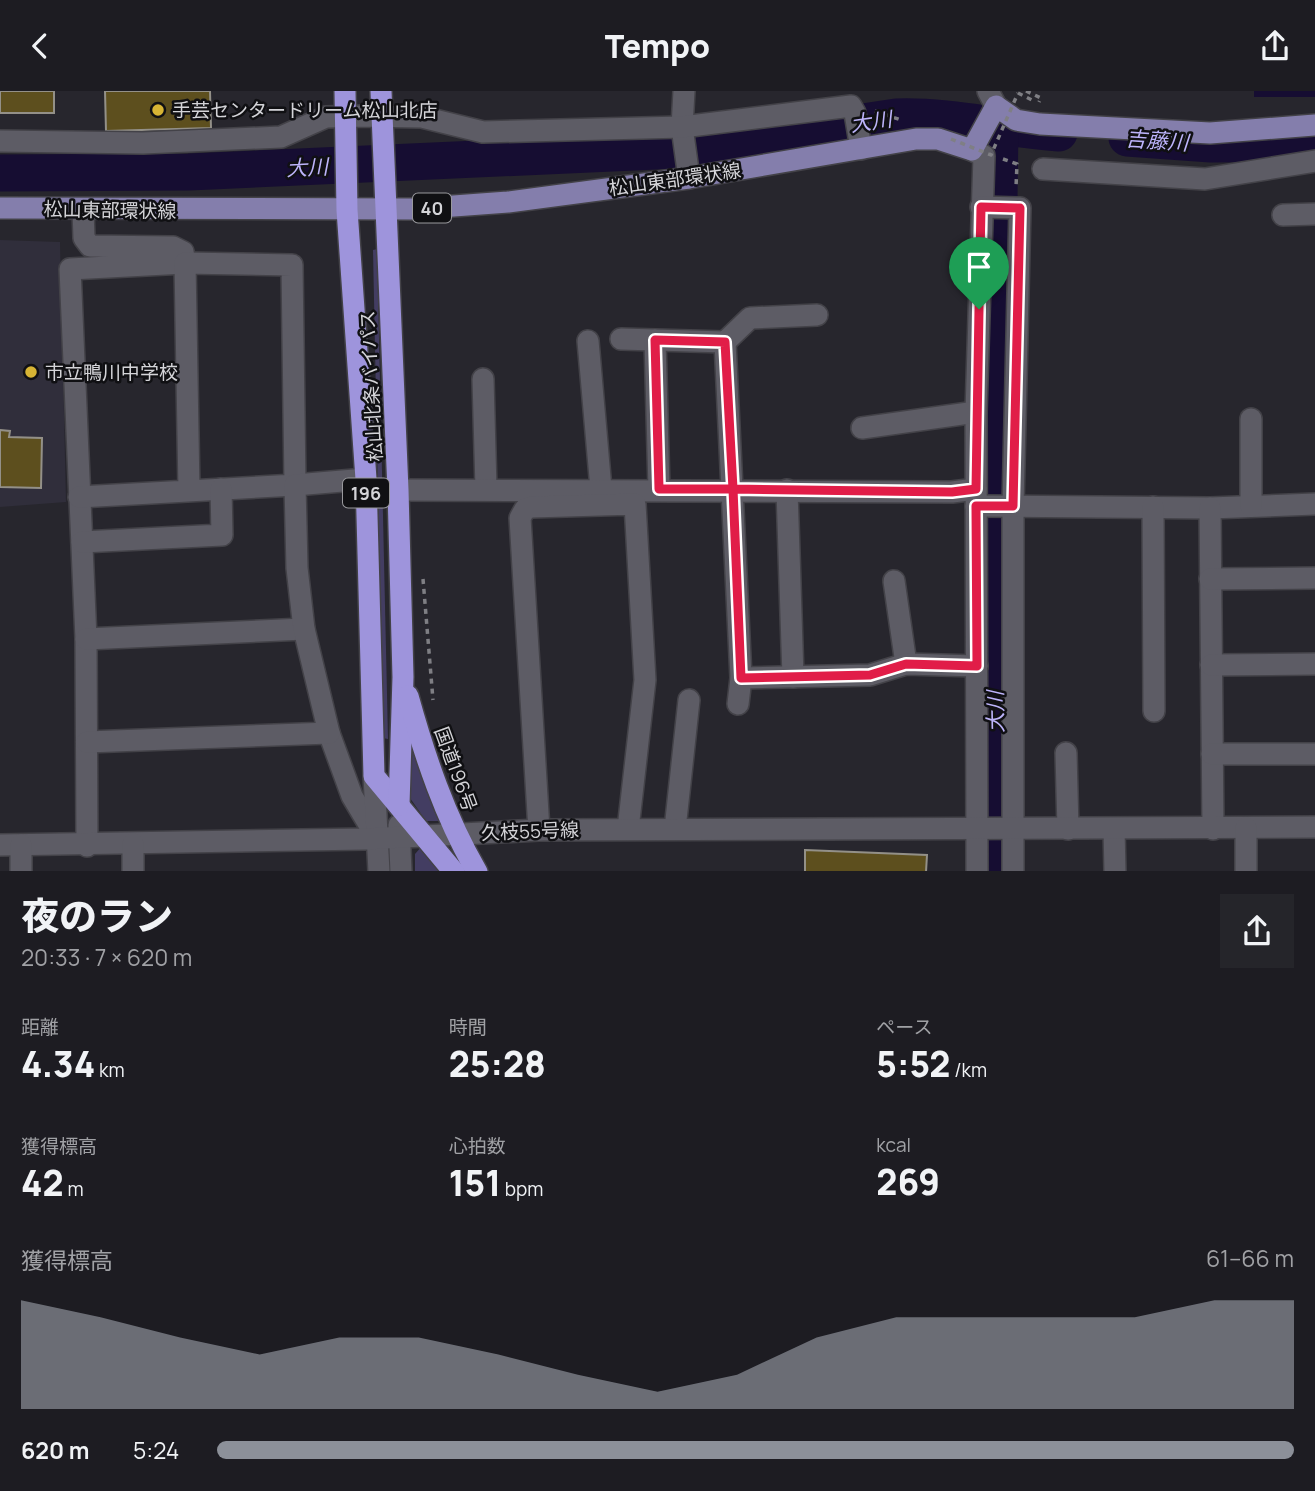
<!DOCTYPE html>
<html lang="ja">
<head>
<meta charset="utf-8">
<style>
	body { margin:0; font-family:Manrope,"Noto Sans JP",sans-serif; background:#25252a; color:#f1f3f6; height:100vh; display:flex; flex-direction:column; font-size:26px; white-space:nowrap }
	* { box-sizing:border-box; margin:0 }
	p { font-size:23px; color:#a0a1a5 }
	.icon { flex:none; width:38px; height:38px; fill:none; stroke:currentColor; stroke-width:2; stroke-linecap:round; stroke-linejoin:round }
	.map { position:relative; height:780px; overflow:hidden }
	.details { display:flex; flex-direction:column; background:#1d1c22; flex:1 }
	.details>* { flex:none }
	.pin { position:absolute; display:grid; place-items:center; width:60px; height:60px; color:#fff; margin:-72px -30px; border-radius:50% 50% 50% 0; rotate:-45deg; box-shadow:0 0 7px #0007 }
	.pin .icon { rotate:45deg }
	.round { display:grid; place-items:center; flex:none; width:74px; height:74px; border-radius:0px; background:#25252a }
	.head { display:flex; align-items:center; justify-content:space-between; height:119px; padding:0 21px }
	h1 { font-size:38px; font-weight:800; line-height:52px }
	.metrics { display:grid; grid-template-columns:repeat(3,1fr); gap:10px; height:119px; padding:7px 21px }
	.metrics div { display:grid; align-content:center }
	.metrics b { font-size:35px; font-weight:800 }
	.metrics small { font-size:19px; font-weight:400 }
	.metrics p { font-size:19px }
	.chart { height:196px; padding:14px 21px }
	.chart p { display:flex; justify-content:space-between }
	.chart svg { width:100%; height:126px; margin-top:7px; fill:#8c9099; opacity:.7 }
	ul { padding:0 21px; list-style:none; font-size:23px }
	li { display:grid; grid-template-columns:112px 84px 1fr; align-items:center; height:52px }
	li i { height:18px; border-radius:9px; background:#8c9099 }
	header { display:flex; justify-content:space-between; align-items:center; height:91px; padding:0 21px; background:#1d1c22; font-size:32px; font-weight:800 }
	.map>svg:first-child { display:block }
	.built { fill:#302e3b }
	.green { fill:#433d62 }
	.water { fill:#160d32 }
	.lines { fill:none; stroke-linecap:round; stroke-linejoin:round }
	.river { stroke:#160d32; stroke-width:37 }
	.building { fill:#5d4f1e; stroke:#939088; stroke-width:2 }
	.minor-casing { stroke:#434248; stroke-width:24 }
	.major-casing { stroke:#434248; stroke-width:24 }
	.highway-casing { stroke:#434248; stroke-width:24 }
	.path { stroke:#7f7f84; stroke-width:3.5; stroke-dasharray:5 5; stroke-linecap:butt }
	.minor { stroke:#5d5c65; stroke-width:21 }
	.major { stroke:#847eac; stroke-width:21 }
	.highway { stroke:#9e94dc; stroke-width:21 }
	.path-bridge { stroke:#7f7f84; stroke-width:3.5; stroke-dasharray:5 5; stroke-linecap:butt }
	.route-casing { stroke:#fff; stroke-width:14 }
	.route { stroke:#e11d48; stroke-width:9 }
	.poi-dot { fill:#d7b434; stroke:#101013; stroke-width:2.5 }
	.labels { text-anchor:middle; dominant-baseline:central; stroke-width:5; stroke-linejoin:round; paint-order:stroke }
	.shield { fill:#101013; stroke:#99999d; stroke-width:2 }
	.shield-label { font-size:18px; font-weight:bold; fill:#d4d4d8 }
	.poi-label { font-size:19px; fill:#d4d4d8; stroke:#101013; text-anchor:start }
	.street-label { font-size:19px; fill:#d4d4d8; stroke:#101013 }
	.water-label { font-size:21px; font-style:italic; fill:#bdb4fb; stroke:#101013 }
</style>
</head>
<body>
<header><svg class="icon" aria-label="back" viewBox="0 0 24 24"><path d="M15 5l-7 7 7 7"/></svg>Tempo<svg class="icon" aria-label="share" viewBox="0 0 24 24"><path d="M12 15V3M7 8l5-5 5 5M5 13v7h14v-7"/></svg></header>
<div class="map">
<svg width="1315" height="781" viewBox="0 0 1315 781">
	<rect width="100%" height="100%" fill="#27262d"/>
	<path class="built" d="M0,149L60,151L66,411L0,416Z"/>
	<g class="green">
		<path d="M377,158L388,648L383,647L373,159Z"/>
		<path d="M409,643L442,730H426L410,707Z"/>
		<path d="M422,755L444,780H415V763Z"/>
	</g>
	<rect class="water" x="1254" y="0" width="61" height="6"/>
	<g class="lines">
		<g class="river">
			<path d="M1127,47L1211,53L1315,52"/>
			<path d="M0,82L189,81L678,59L896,26C950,24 1004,38 1059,42"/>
			<path d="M997,781L994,449L1000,37"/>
		</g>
	</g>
	<g class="building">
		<rect x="0" y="0" width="54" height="22"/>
		<path d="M105,0H210L211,37L106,40Z"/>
		<path d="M0,339L10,340L9,346L42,347L41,397L0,396Z"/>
		<path d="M805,759L927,764L926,781H805Z"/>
	</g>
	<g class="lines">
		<defs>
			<g id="minor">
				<path d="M684,0L682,36L689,87"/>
				<path d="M988,0L996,15"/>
				<path d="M0,50L143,52L281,46L326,26L364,25L422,26L483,41L682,36L851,15L855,22L861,58"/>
				<path d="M972,59L984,65L976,321L977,781"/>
				<path d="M1043,78L1205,88L1315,70"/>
				<path d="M981,116L1020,117L1013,415V781"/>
				<path d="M83,119L84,147L90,155L173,156L183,161L185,172L70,178L86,548L87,755"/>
				<path d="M1283,124L1315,123"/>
				<path d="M621,248L725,251L750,227L817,224"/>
				<path d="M655,249L659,398"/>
				<path d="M588,250L601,398"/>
				<path d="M725,251L741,587L738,613"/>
				<path d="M483,288L486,398"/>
				<path d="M862,337L976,321"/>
				<path d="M398,399L952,401L976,398"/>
				<path d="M787,399L793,586"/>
				<path d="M79,406C151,402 223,398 295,394L292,174L185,172L189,400"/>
				<path d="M976,415L1210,417L1315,413"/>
				<path d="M1251,415V328"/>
				<path d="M1153,416L1154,620"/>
				<path d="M1210,417L1213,738"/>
				<path d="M82,451L222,444L221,398"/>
				<path d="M1210,488L1315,487"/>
				<path d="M894,490L906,573"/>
				<path d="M86,548L304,538"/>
				<path d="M1211,574L1315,573"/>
				<path d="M741,587L870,584L906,573L977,575"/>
				<path d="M329,642L352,705L377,747"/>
				<path d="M87,651L329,642L304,538L297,477L295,394L366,388"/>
				<path d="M1066,662L1068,738"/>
				<path d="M1212,663H1315"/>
				<path d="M374,685L379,781"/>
				<path d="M399,734L401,781"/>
				<path d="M675,738L689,609"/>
				<path d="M1114,738L1115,781"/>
				<path d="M539,739L520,427L525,418L532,416L635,413L645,589L628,738"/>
				<path d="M0,754L366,748L539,739L1315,736"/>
				<path d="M21,781V754"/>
				<path d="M133,781V753"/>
				<path d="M1246,781V737"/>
			</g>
			<path id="major" d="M0,117L413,118L508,111L689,87L916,48H938L972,59L996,15L1016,29L1040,33L1210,42L1315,34"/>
			<g id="highway">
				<path d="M345,0L347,119L366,388L374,685L454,781"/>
				<path d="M381,0L398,399L403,586L399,714"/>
				<path d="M408,605C425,666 445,726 477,781"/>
			</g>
		</defs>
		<use href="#minor" class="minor-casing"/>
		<use href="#major" class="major-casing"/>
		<use href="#highway" class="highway-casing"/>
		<g class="path">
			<path d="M1026,0L1041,7L1039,11"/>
			<path d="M1018,2L1032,9"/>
			<path d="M875,20L901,29"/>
			<path d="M1003,68L1017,73L1016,96"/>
			<path d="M423,488L433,609"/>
		</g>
		<use href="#minor" class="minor"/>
		<use href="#major" class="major"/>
		<use href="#highway" class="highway"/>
		<path class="path-bridge" d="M951,48L991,64L1018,2"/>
	</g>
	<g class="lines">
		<defs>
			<path id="route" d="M979,218L976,398L952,401L733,398L725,251L655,249L659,398H733L741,587L870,584L906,573L977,575L976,415H1013L1020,117L981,116L979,218"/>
		</defs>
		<use href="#route" class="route-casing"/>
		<use href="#route" class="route"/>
	</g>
	<g class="poi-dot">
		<circle cx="158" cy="19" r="7"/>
		<circle cx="31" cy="281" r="7"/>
	</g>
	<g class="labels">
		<g class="shield">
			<rect x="413" y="102.5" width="38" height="29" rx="5"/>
			<rect x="343" y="387.5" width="46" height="29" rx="5"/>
		</g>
		<g class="shield-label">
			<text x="432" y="117">40</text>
			<text x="366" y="402">196</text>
		</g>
		<g class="poi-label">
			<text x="172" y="19">手芸センタードリーム松山北店</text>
			<text x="45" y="281">市立鴨川中学校</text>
		</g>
		<g class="street-label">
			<text transform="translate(675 88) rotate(-8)">松山東部環状線</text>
			<text transform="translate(110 119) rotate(1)">松山東部環状線</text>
			<text transform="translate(371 295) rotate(-93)">松山北条バイパス</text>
			<text transform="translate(456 678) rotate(70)">国道196号</text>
			<text transform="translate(530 740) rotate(-2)">久枝55号線</text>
		</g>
		<g class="water-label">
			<text transform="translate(871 30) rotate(-8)">大川</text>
			<text transform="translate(1157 49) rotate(4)">吉藤川</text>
			<text transform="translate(307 76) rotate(-3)">大川</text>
			<text transform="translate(995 621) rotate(-91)">大川</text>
		</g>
	</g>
</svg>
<div class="pin" style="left:979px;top:218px;background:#1e9e55"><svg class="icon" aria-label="arrive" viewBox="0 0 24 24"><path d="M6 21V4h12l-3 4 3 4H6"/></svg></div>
</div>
<section class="details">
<div class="head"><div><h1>夜のラン</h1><p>20:33 · 7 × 620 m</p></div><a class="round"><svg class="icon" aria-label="share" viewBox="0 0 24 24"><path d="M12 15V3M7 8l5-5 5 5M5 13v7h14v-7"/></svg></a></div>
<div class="metrics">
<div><p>距離</p><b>4.34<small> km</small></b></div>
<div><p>時間</p><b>25:28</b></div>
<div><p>ペース</p><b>5:52<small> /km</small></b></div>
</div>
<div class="metrics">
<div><p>獲得標高</p><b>42<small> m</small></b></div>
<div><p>心拍数</p><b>151<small> bpm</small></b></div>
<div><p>kcal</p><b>269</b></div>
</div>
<div class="chart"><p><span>獲得標高</span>61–66 m</p>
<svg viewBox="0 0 160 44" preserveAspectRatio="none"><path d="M0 44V6L10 12L20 19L30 25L40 19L50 19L60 25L70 32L80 38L90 32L100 19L110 12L120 12L130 12L140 12L150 6L160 6V44z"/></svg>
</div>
<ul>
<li><b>620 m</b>5:24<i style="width:100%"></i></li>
</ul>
</section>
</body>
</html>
